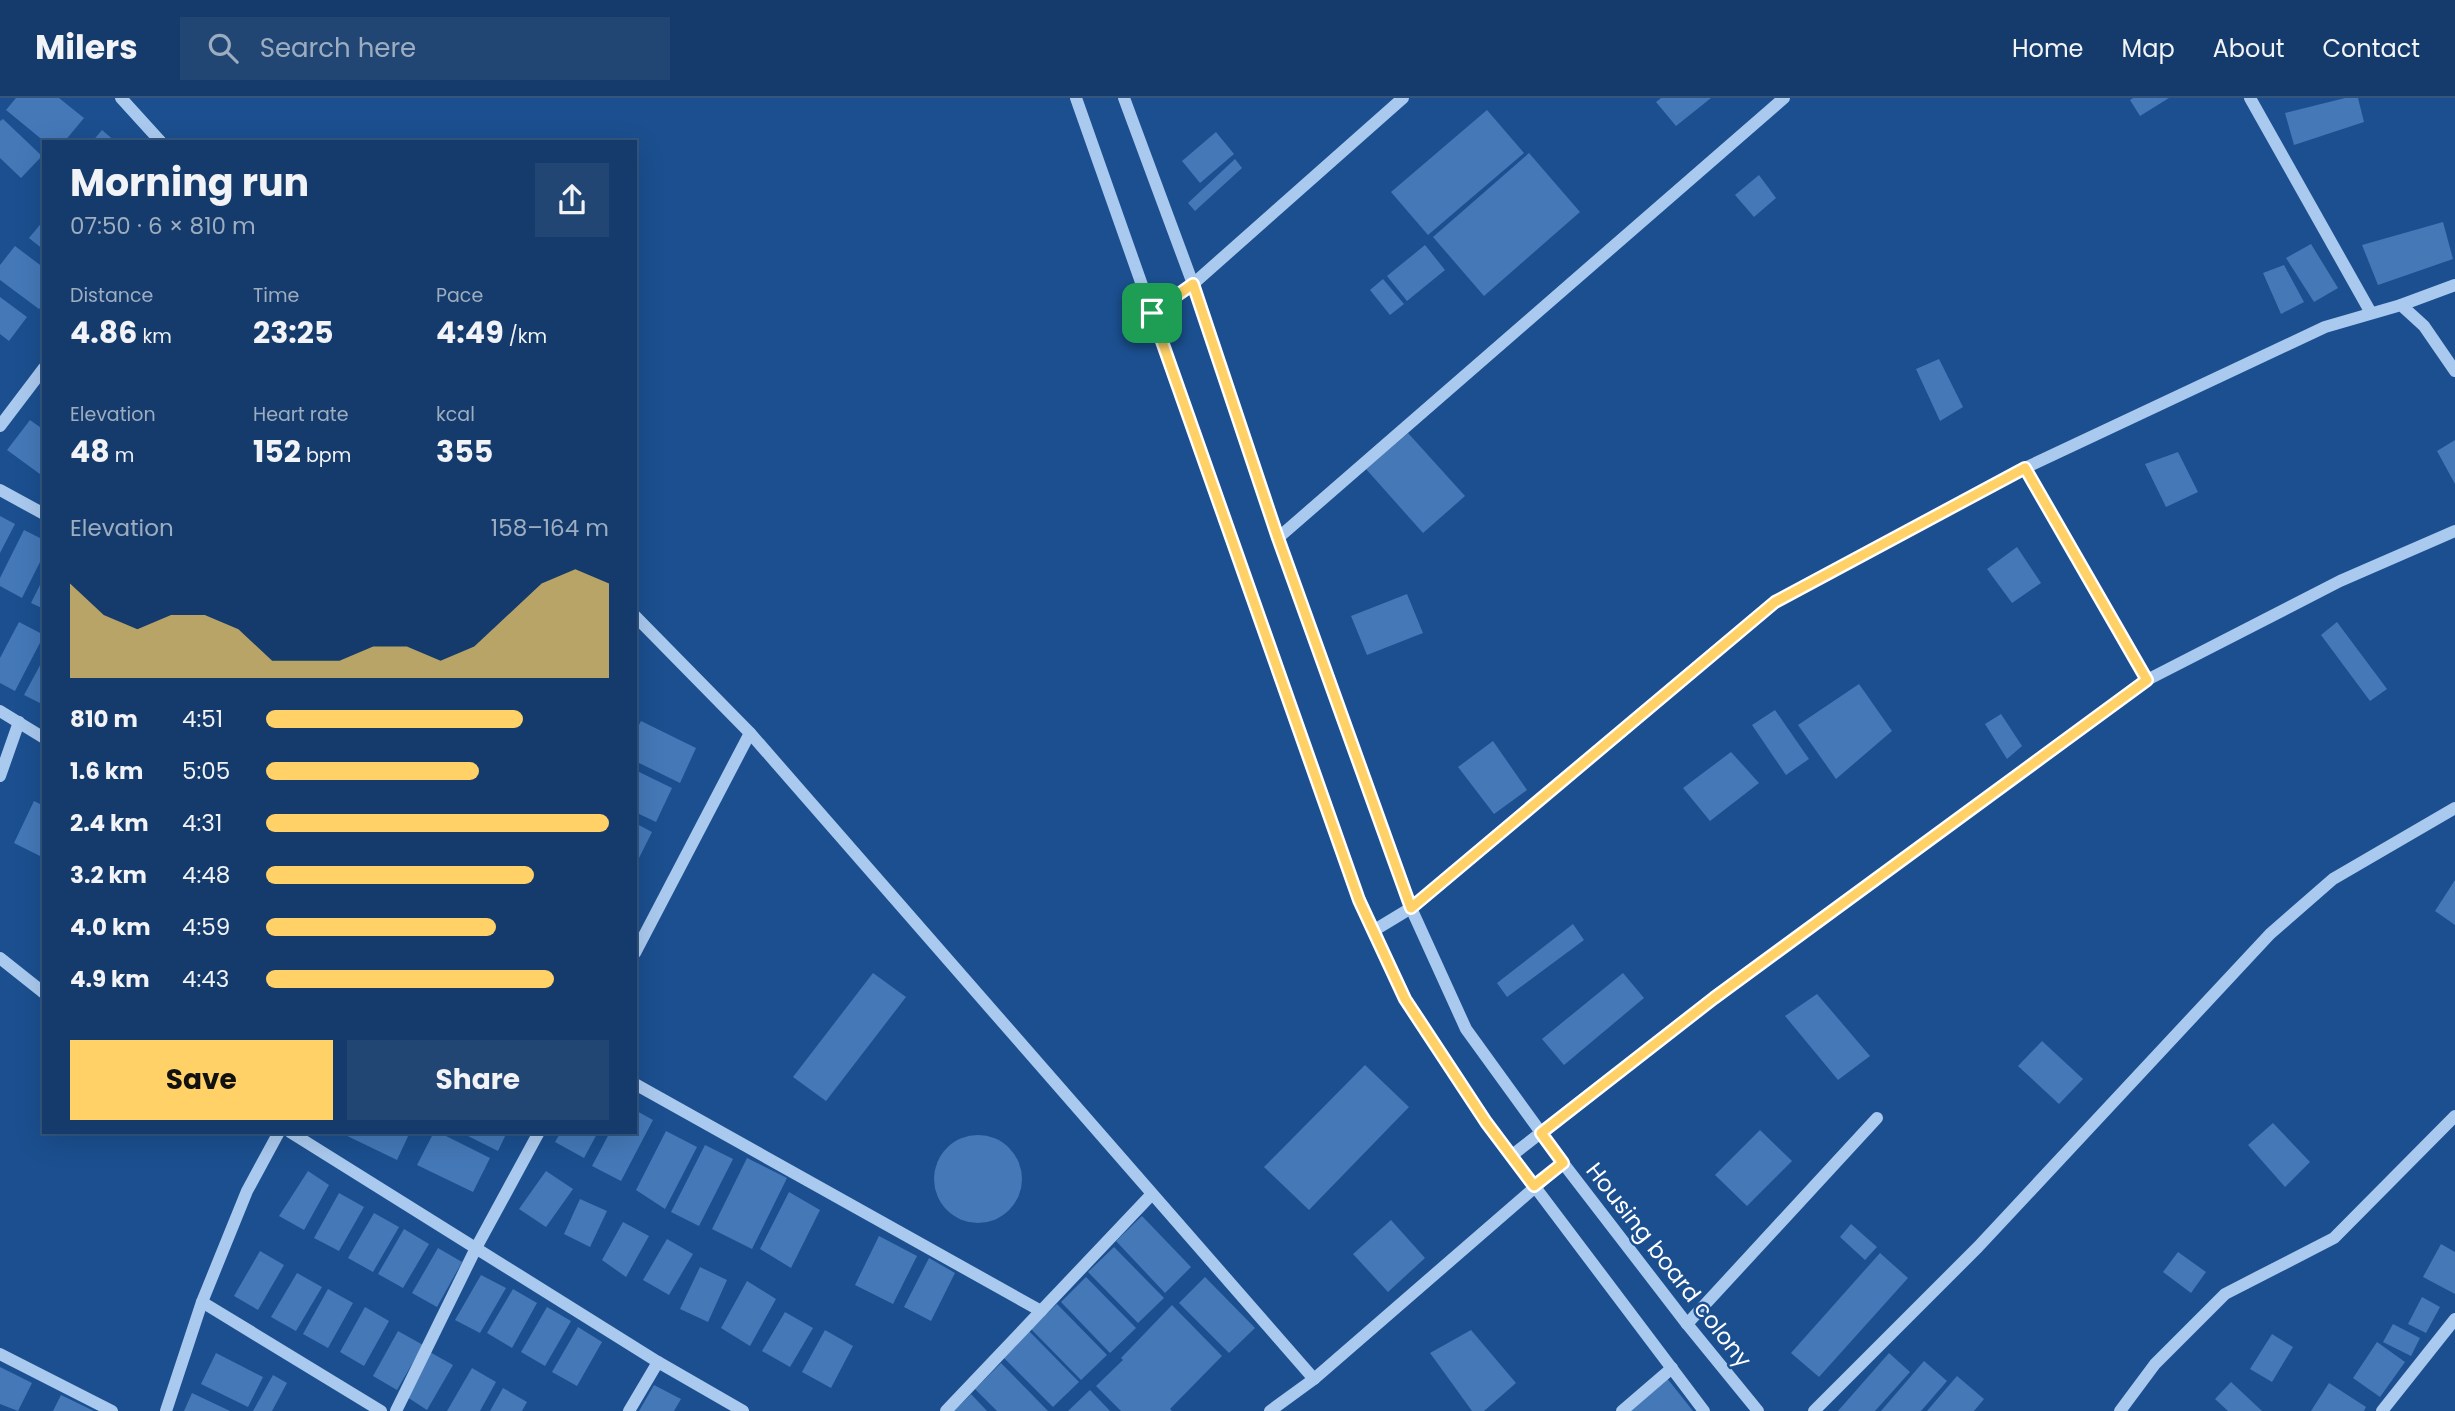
<!DOCTYPE html>
<html lang="en">
<head>
<meta charset="utf-8">
<style>
	body { margin:0; font-family:Poppins,sans-serif; background:#214673; color:#f1f3f6; height:100vh; display:flex; flex-direction:column; font-size:26px; white-space:nowrap }
	* { box-sizing:border-box; margin:0 }
	p { font-size:23px; color:#9dadc1 }
	.icon { flex:none; width:38px; height:38px; fill:none; stroke:currentColor; stroke-width:2; stroke-linecap:round; stroke-linejoin:round }
	.map { position:relative; flex:1; overflow:hidden }
	.details { position:absolute; left:42px; top:42px; width:595px; height:994px; display:flex; flex-direction:column; background:#143b6b; border-radius:0px; box-shadow:0 7px 28px #0002,0 0 0 2px #33557e }
	.details>* { flex:none }
	.pin { position:absolute; display:grid; place-items:center; width:60px; height:60px; color:#fff; margin:-30px; border-radius:14px; box-shadow:0 4px 10px #0006 }
	.round { display:grid; place-items:center; flex:none; width:74px; height:74px; border-radius:0px; background:#214673 }
	.headline { display:flex; align-items:center; justify-content:space-between; height:119px; padding:0 28px }
	h1 { font-size:38px; font-weight:700; line-height:52px }
	.figures { display:grid; grid-template-columns:repeat(3,1fr); gap:10px; height:119px; padding:7px 28px }
	.figures div { display:grid; align-content:center }
	.figures b { font-size:30px; font-weight:700 }
	.figures small { font-size:19px; font-weight:400 }
	.figures p { font-size:19px }
	.chart { height:196px; padding:14px 28px }
	.chart p { display:flex; justify-content:space-between }
	.chart svg { width:100%; height:126px; margin-top:7px; fill:#ffd166; opacity:.7 }
	.primary-button { display:flex; gap:14px; margin-top:auto; padding:14px 28px }
	.primary-button a { flex:1; height:80px; border-radius:0px; background:#ffd166; color:#111; font-size:28px; font-weight:700; line-height:80px; text-align:center }
	.primary-button a+a { background:#214673; color:#f1f3f6 }
	ul { padding:0 28px; list-style:none; font-size:23px }
	li { display:grid; grid-template-columns:112px 84px 1fr; align-items:center; height:52px }
	li i { height:18px; border-radius:9px; background:#ffd166 }
	header { display:flex; align-items:center; gap:42px; box-sizing:border-box; height:98px; padding:0 35px; background:#143b6b; border-bottom:2px solid #33557e }
	header strong { font-size:33px }
	nav { display:flex; gap:38px; margin-inline-start:auto; font-size:24px }
	.search { width:490px; height:63px; background:#214673; display:flex; align-items:center; gap:18px; box-sizing:border-box; padding:0 24px; border-radius:0px; color:#9dadc1; font-size:26px }
	.map>svg:first-child { display:block }
	.building { fill:#4478b7 }
	.lines { fill:none; stroke-linecap:round; stroke-linejoin:round }
	.minor { stroke:#a9c9ee; stroke-width:12 }
	.route-casing { stroke:#fff; stroke-width:14 }
	.route { stroke:#ffd166; stroke-width:9 }
	.labels { text-anchor:middle; dominant-baseline:central; stroke-width:5; stroke-linejoin:round; paint-order:stroke }
	.street-label { font-size:23px; fill:#fff; stroke:#1b4f8f }
</style>
</head>
<body>
<header>
<strong>Milers</strong>
<div class="search"><svg class="icon" aria-label="search" viewBox="0 0 24 24"><circle cx="10" cy="10" r="6"/><path d="M15 15l6 6"/></svg>Search here</div>
<nav><a>Home</a><a>Map</a><a>About</a><a>Contact</a></nav>
</header>
<div class="map">
<svg width="2455" height="1313" viewBox="0 0 2455 1313">
	<rect width="100%" height="100%" fill="#1b4f8f"/>
	<g class="building">
		<path d="M16,0H59L84,20L64,44H45L6,12Z"/>
		<path d="M1661,0H1711L1676,28L1656,4Z"/>
		<path d="M2133,0H2169L2140,18L2130,2Z"/>
		<path d="M2345,0H2358L2364,24L2294,47L2285,15Z"/>
		<path d="M1487,12L1524,55L1428,137L1391,94Z"/>
		<path d="M3,21L42,58L21,80L0,60V23Z"/>
		<path d="M102,32L116,44H92Z"/>
		<path d="M1216,34L1234,56L1200,85L1182,63Z"/>
		<path d="M1529,55L1580,114L1484,198L1433,139Z"/>
		<path d="M1235,61L1242,70L1195,113L1188,105Z"/>
		<path d="M1759,77L1776,100L1754,119L1735,97Z"/>
		<path d="M44,122V152L29,140Z"/>
		<path d="M2443,124L2453,161L2378,187L2362,147Z"/>
		<path d="M2311,146L2338,190L2314,204L2286,160Z"/>
		<path d="M1425,147L1445,172L1407,203L1387,178Z"/>
		<path d="M15,148L44,170V206L39,211L0,182V167Z"/>
		<path d="M2284,167L2304,204L2281,216L2263,175Z"/>
		<path d="M1383,181L1404,206L1390,217L1370,192Z"/>
		<path d="M0,199L27,219L9,243L0,236Z"/>
		<path d="M1939,261L1963,309L1940,323L1916,271Z"/>
		<path d="M30,322L44,332V379L7,352Z"/>
		<path d="M1408,335L1465,398L1423,435L1366,371Z"/>
		<path d="M2455,342V386L2437,353Z"/>
		<path d="M2178,354L2198,394L2166,409L2145,366Z"/>
		<path d="M0,418L15,426L0,455Z"/>
		<path d="M24,432L44,442V456L22,500L0,488V480Z"/>
		<path d="M2017,449L2041,485L2012,505L1987,471Z"/>
		<path d="M44,479V511L31,505Z"/>
		<path d="M1407,496L1423,535L1367,557L1351,518Z"/>
		<path d="M19,524L44,537L15,593L0,585V560Z"/>
		<path d="M2337,524L2387,591L2370,603L2321,537Z"/>
		<path d="M44,560V607L24,597Z"/>
		<path d="M1859,586L1892,633L1836,681L1798,627Z"/>
		<path d="M1775,612L1809,661L1786,677L1752,627Z"/>
		<path d="M2001,616L2022,648L2007,661L1985,626Z"/>
		<path d="M641,623L696,650L680,685L635,663V634Z"/>
		<path d="M1493,643L1527,692L1494,716L1458,669Z"/>
		<path d="M1731,654L1759,685L1710,723L1683,690Z"/>
		<path d="M635,672L672,690L656,724L635,714Z"/>
		<path d="M34,703L44,708V760L14,745Z"/>
		<path d="M635,725L652,734L635,768Z"/>
		<path d="M2455,782V827L2435,813Z"/>
		<path d="M1573,826L1584,842L1507,899L1497,885Z"/>
		<path d="M873,875L906,899L826,1003L793,979Z"/>
		<path d="M1623,875L1644,900L1564,967L1542,941Z"/>
		<path d="M1817,896L1870,958L1838,982L1785,918Z"/>
		<path d="M2042,943L2083,981L2059,1006L2018,968Z"/>
		<path d="M1365,967L1409,1009L1309,1112L1264,1069Z"/>
		<path d="M635,1012L653,1022L621,1083L592,1068L610,1034H635Z"/>
		<path d="M2273,1025L2310,1064L2285,1089L2248,1047Z"/>
		<path d="M1760,1032L1792,1063L1747,1108L1715,1077Z"/>
		<path d="M666,1033L697,1049L665,1111L636,1092Z"/>
		<path d="M339,1034H410L397,1062Z"/>
		<path d="M434,1034H438L490,1060L473,1094L417,1067Z"/>
		<path d="M460,1034H507L498,1053Z"/>
		<path d="M561,1034H598L584,1060L555,1044Z"/>
		<circle cx="978" cy="1081" r="44"/>
		<path d="M705,1047L733,1061L699,1128L671,1114Z"/>
		<path d="M747,1060L787,1080L752,1151L712,1131Z"/>
		<path d="M308,1073L329,1087L304,1132L279,1118Z"/>
		<path d="M546,1073L573,1091L546,1129L519,1111Z"/>
		<path d="M789,1094L820,1112L791,1170L760,1151Z"/>
		<path d="M339,1095L364,1109L339,1153L314,1140Z"/>
		<path d="M580,1101L607,1113L590,1149L564,1136Z"/>
		<path d="M374,1115L399,1129L373,1174L348,1160Z"/>
		<path d="M1142,1118L1191,1169L1165,1195L1116,1143Z"/>
		<path d="M1391,1122L1425,1160L1388,1194L1353,1156Z"/>
		<path d="M623,1124L649,1138L626,1179L602,1162Z"/>
		<path d="M1851,1126L1877,1149L1865,1162L1840,1139Z"/>
		<path d="M404,1131L429,1146L403,1190L378,1176Z"/>
		<path d="M879,1138L917,1158L893,1206L855,1187Z"/>
		<path d="M667,1141L693,1156L669,1197L643,1182Z"/>
		<path d="M2441,1146L2455,1154V1196L2423,1179Z"/>
		<path d="M1114,1149L1164,1200L1138,1225L1088,1174Z"/>
		<path d="M438,1150L462,1164L437,1209L412,1195Z"/>
		<path d="M260,1153L284,1167L258,1212L234,1198Z"/>
		<path d="M2178,1154L2206,1174L2191,1195L2163,1174Z"/>
		<path d="M1880,1155L1908,1180L1819,1279L1791,1255Z"/>
		<path d="M929,1160L955,1175L931,1223L904,1209Z"/>
		<path d="M700,1169L727,1182L708,1224L680,1211Z"/>
		<path d="M297,1175L322,1189L296,1233L271,1219Z"/>
		<path d="M481,1177L506,1190L480,1235L455,1222Z"/>
		<path d="M1086,1179L1136,1230L1110,1255L1061,1204Z"/>
		<path d="M1205,1179L1255,1230L1229,1255L1179,1205Z"/>
		<path d="M747,1183L776,1201L750,1248L721,1230Z"/>
		<path d="M328,1191L353,1205L328,1250L303,1236Z"/>
		<path d="M513,1191L537,1205L512,1250L487,1235Z"/>
		<path d="M2422,1199L2440,1209L2426,1235L2408,1226Z"/>
		<path d="M1057,1206L1107,1257L1081,1282L1031,1231Z"/>
		<path d="M1172,1207L1222,1258L1170,1311L1172,1313H1121L1096,1288L1123,1262L1121,1260Z"/>
		<path d="M365,1209L389,1223L364,1268L340,1254Z"/>
		<path d="M547,1209L571,1223L545,1268L521,1254Z"/>
		<path d="M785,1214L813,1230L790,1269L762,1253Z"/>
		<path d="M2393,1226L2420,1240L2411,1258L2383,1244Z"/>
		<path d="M578,1229L602,1244L577,1288L552,1274Z"/>
		<path d="M825,1232L853,1248L831,1290L802,1274Z"/>
		<path d="M1471,1232L1516,1285L1484,1313H1472L1430,1255Z"/>
		<path d="M398,1233L423,1247L397,1292L373,1278Z"/>
		<path d="M1029,1233L1079,1284L1053,1309L1003,1259Z"/>
		<path d="M2272,1236L2293,1249L2272,1284L2250,1271Z"/>
		<path d="M2377,1244L2405,1264L2380,1299L2353,1280Z"/>
		<path d="M428,1253L453,1267L427,1312L404,1297Z"/>
		<path d="M216,1255L263,1279L248,1309L201,1286Z"/>
		<path d="M1889,1255L1910,1274L1875,1313H1838Z"/>
		<path d="M1924,1263L1947,1283L1921,1313H1881Z"/>
		<path d="M1001,1265L1048,1313H997L975,1291Z"/>
		<path d="M0,1269L32,1285L18,1313L0,1306Z"/>
		<path d="M472,1270L496,1284L480,1313H447Z"/>
		<path d="M273,1277L287,1285L272,1313H253Z"/>
		<path d="M1957,1278L1984,1301L1974,1313H1927Z"/>
		<path d="M1666,1279L1693,1313H1630Z"/>
		<path d="M2231,1284L2262,1313H2228L2215,1301Z"/>
		<path d="M2329,1285L2366,1309L2364,1313H2311Z"/>
		<path d="M654,1287L681,1301L674,1313H639Z"/>
		<path d="M503,1290L527,1304L522,1313H490Z"/>
		<path d="M1090,1292L1110,1313H1068Z"/>
		<path d="M192,1295L230,1313H184Z"/>
		<path d="M971,1296L987,1313H954Z"/>
		<path d="M61,1297L94,1313H53Z"/>
	</g>
	<g class="lines">
		<g class="minor">
			<path d="M121,0L161,44"/>
			<path d="M1076,0L1359,802L1405,901L1486,1024L1704,1313"/>
			<path d="M1124,0L1193,186L1278,440L1411,810L1466,931L1563,1065L1687,1226L1758,1313"/>
			<path d="M2250,0L2371,215"/>
			<path d="M2401,207L2455,187"/>
			<path d="M1152,215L1193,186L1403,0"/>
			<path d="M0,328L44,270"/>
			<path d="M2025,370L2147,582"/>
			<path d="M0,392L44,416"/>
			<path d="M1278,440L1784,0"/>
			<path d="M635,518L750,635L1314,1281"/>
			<path d="M0,613L44,640"/>
			<path d="M0,678L19,624"/>
			<path d="M1373,833L1411,810L1775,504L2025,370L2325,229L2401,207L2424,228L2455,273"/>
			<path d="M635,855L750,635"/>
			<path d="M0,860L44,895"/>
			<path d="M635,986L1041,1213"/>
			<path d="M290,1034L658,1264L743,1313"/>
			<path d="M1511,1058L1714,900L2147,582L2340,483L2455,433"/>
			<path d="M202,1204L381,1313"/>
			<path d="M1687,1226L1877,1020"/>
			<path d="M0,1256L112,1313"/>
			<path d="M166,1313L202,1204L247,1093L279,1034"/>
			<path d="M396,1313L476,1150L539,1034"/>
			<path d="M629,1313L658,1264"/>
			<path d="M946,1313L1152,1096"/>
			<path d="M1270,1313L1314,1281L1563,1065"/>
			<path d="M1622,1313L1672,1270"/>
			<path d="M1814,1313L1978,1149L2270,836L2333,781L2455,710"/>
			<path d="M2120,1313L2155,1266L2225,1196L2334,1140L2455,1018"/>
			<path d="M2382,1313L2455,1221"/>
		</g>
	</g>
	<g class="lines">
		<defs>
			<path id="route" d="M1193,186L1278,440L1411,810L1775,504L2025,370L2147,582L1714,900L1541,1035L1563,1065L1534,1088L1486,1024L1405,901L1359,802L1152,215Z"/>
		</defs>
		<use href="#route" class="route-casing"/>
		<use href="#route" class="route"/>
	</g>
	<g class="labels">
		<g class="street-label">
			<text transform="translate(1669 1167) rotate(52)">Housing board colony</text>
		</g>
	</g>
</svg>
<div class="pin" style="left:1152px;top:215px;background:#1e9e55"><svg class="icon" aria-label="arrive" viewBox="0 0 24 24"><path d="M6 21V4h12l-3 4 3 4H6"/></svg></div>
<section class="details">
<div class="headline"><div><h1>Morning run</h1><p>07:50 · 6 × 810 m</p></div><a class="round"><svg class="icon" aria-label="share" viewBox="0 0 24 24"><path d="M12 15V3M7 8l5-5 5 5M5 13v7h14v-7"/></svg></a></div>
<div class="figures">
<div><p>Distance</p><b>4.86<small> km</small></b></div>
<div><p>Time</p><b>23:25</b></div>
<div><p>Pace</p><b>4:49<small> /km</small></b></div>
</div>
<div class="figures">
<div><p>Elevation</p><b>48<small> m</small></b></div>
<div><p>Heart rate</p><b>152<small> bpm</small></b></div>
<div><p>kcal</p><b>355</b></div>
</div>
<div class="chart"><p><span>Elevation</span>158–164 m</p>
<svg viewBox="0 0 160 44" preserveAspectRatio="none"><path d="M0 44V11L10 22L20 27L30 22L40 22L50 27L60 38L70 38L80 38L90 33L100 33L110 38L120 33L130 22L140 11L150 6L160 11V44z"/></svg>
</div>
<ul>
<li><b>810 m</b>4:51<i style="width:75%"></i></li>
<li><b>1.6 km</b>5:05<i style="width:62%"></i></li>
<li><b>2.4 km</b>4:31<i style="width:100%"></i></li>
<li><b>3.2 km</b>4:48<i style="width:78%"></i></li>
<li><b>4.0 km</b>4:59<i style="width:67%"></i></li>
<li><b>4.9 km</b>4:43<i style="width:84%"></i></li>
</ul>
<div class="primary-button"><a>Save</a><a>Share</a></div>
</section>
</div>
</body>
</html>
